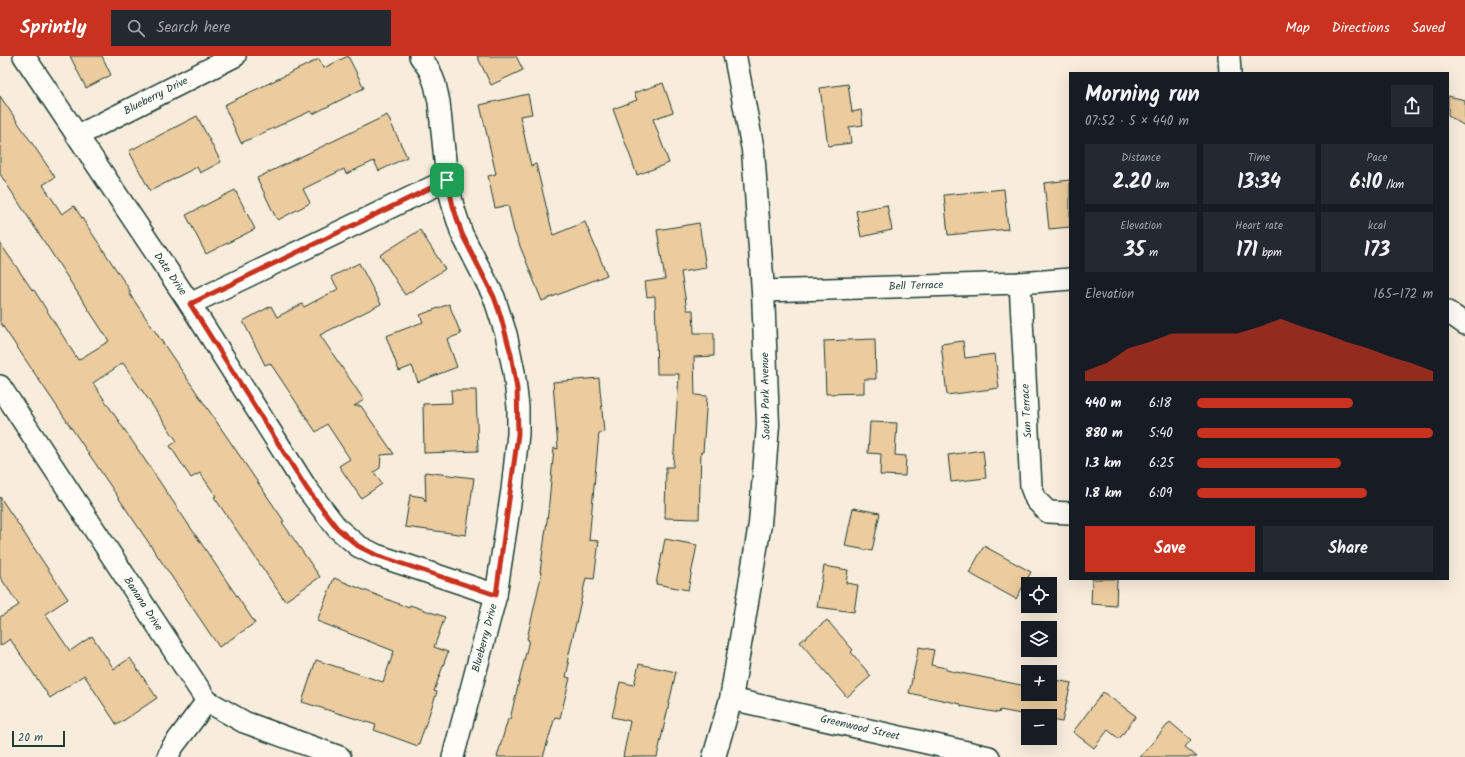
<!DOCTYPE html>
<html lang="en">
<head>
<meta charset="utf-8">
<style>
	body { margin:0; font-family:Kalam,sans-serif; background:#242831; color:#f1f3f6; height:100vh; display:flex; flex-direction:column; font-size:15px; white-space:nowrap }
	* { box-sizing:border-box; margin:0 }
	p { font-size:13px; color:#9ea1a6 }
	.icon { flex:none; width:22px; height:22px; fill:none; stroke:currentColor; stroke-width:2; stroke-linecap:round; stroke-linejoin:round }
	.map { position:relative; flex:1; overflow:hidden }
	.sheet { position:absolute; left:1069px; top:16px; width:380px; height:508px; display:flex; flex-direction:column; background:#171b24; border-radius:0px; box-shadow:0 4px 16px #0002 }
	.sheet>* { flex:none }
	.controls { position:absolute; left:1021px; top:521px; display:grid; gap:8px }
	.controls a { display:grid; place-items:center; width:36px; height:36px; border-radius:0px; background:#171b24; box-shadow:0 4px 16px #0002; font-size:20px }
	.scale { position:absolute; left:12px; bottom:10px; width:53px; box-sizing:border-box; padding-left:4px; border:2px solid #1f3d34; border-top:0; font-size:11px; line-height:14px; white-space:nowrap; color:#1f3d34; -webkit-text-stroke:3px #fdfcf7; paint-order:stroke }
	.pin { position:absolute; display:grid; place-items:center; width:34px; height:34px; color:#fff; margin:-17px; border-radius:8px; box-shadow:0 2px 6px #0006 }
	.round { display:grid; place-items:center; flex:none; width:42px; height:42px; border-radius:0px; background:#242831 }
	.head { display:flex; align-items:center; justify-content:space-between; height:68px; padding:0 16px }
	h1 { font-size:22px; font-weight:800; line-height:30px }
	.stats { display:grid; grid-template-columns:repeat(3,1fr); gap:6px; height:68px; padding:4px 16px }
	.stats div { display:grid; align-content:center; border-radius:0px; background:#242831; text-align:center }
	.stats b { font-size:20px; font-weight:800 }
	.stats small { font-size:11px; font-weight:400 }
	.stats p { font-size:11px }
	.chart { height:112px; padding:8px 16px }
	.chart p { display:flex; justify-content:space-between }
	.chart svg { width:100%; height:72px; margin-top:4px; fill:#c8321e; opacity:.7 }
	.primary-button { display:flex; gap:8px; margin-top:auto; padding:8px 16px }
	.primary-button a { flex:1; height:46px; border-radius:0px; background:#c8321e; color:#fff; font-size:16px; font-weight:800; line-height:46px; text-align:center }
	.primary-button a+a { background:#242831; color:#f1f3f6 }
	ul { padding:0 16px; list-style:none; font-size:13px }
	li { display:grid; grid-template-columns:64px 48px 1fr; align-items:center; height:30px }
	li i { height:10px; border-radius:5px; background:#c8321e }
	header { display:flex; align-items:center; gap:24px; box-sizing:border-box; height:56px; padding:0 20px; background:#c8321e; color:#fff }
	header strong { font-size:19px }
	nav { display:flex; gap:22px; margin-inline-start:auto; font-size:14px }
	.search { width:280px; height:36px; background:#242831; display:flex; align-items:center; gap:10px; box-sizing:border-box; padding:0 14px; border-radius:0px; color:#9ea1a6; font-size:15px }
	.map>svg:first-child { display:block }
	.building { fill:#eccb9e; stroke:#1f3d34 }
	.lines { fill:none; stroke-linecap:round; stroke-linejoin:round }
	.street-casing { stroke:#1f3d34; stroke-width:24 }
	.secondary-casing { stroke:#1f3d34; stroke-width:25 }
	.street { stroke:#fdfcf7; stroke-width:21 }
	.secondary { stroke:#fdfcf7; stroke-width:22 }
	.route-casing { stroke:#fff; stroke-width:8 }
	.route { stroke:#c8321e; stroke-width:5 }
	.labels { text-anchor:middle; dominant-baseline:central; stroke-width:4; stroke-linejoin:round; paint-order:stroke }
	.street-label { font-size:11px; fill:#1f3d34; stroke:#fdfcf7 }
</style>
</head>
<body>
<header>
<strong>Sprintly</strong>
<div class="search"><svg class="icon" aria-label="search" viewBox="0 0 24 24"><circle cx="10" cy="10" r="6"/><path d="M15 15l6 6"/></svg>Search here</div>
<nav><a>Map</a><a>Directions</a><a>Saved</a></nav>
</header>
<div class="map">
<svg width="1465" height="701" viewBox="0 0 1465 701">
	<rect width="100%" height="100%" fill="#f8eddc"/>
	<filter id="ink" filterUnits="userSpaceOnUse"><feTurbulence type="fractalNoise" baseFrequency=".025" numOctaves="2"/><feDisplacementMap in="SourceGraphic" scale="8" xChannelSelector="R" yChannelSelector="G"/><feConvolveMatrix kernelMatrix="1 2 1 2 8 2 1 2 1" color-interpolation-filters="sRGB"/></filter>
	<g filter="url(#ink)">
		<g class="building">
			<path d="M70,0H102L111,19L86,32Z"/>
			<path d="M348,0L364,32L313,58L311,55L241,87L224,49L319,3L324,12Z"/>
			<path d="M477,0H516L523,14L491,29Z"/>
			<path d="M663,27L673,56L653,63L669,107L637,119L613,53L637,44L634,37Z"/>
			<path d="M848,28L852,56L861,54L863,69L849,71L851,87L828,90L820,32Z"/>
			<path d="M528,38L532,58L520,60L531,110L536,108L553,179L585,166L607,219L542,245L514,175L508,149L495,152L488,120L496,118L480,49Z"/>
			<path d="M0,40L55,121L43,129L62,158L74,150L131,236L129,237L284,465L282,466L320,521L285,545L214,441L216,440L200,417L191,422L170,390L177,385L123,307L93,327L255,567L219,591L0,266V187L33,235L34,234L78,304L109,285L0,118Z"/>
			<path d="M1448,40L1465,44V70L1448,60Z"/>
			<path d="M387,59L407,101L379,115L374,105L346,118L344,113L303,133L310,147L278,164L276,162L257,122Z"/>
			<path d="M197,60L221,106L200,117L197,111L150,135L129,95Z"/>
			<path d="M1070,124V171L1049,173L1044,127Z"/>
			<path d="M1004,133L1008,173L948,179L944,139Z"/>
			<path d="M235,134L255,173L206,198L186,159Z"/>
			<path d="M887,149L892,174L861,181L856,155Z"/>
			<path d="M699,167L706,212L681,216L687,254H693L694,277H714V300L694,301L695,339L707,340L703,396H701L699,463L665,462L666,411H673L679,318H657L655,240L647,241L645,226L665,223L657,174Z"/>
			<path d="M420,174L445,213L405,239L380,199Z"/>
			<path d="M359,207L381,248L320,279L364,344L354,350H361L394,398L381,399L380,412L374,416L382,428L361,442L339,410L350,403L327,368L316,376L270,307L265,309L243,265L271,250L277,261L302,248L304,251L338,233L331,221Z"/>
			<path d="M449,248L461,278L447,283L457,311L418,326L412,310L399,315L386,280L423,266L420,259Z"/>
			<path d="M875,283L876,323H864V337L826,338L824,285Z"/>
			<path d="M963,285L965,302L995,298L999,332L947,339L941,288Z"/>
			<path d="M599,322L604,376L599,377L589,484L599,485L594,523L586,522L567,607H569L566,621L570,622L560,662L555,661L543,701H497L508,663H510L529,584L527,583L542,516H540L548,457L554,392L558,393L553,326Z"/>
			<path d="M451,334H476L478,395L424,397L423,348L452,347Z"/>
			<path d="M870,366L897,367L895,399L906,400L905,420L880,419L881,398L868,397Z"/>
			<path d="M983,394L986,422L951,426L948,399Z"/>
			<path d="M425,416L474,422L466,479L405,471L410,439L423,441L426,446Z"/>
			<path d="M0,441L68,543L45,558L70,595L92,580L114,613L130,602L157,642L117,669L84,619L50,642L10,583L0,590V561L19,549L0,521Z"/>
			<path d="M853,452L880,457L872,495L845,490Z"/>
			<path d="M665,483L697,489L688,534L656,528Z"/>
			<path d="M984,490L1031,516L1016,543L969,517Z"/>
			<path d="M824,510L848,514L846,527L858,529L854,556L817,551Z"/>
			<path d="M334,522L409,552L410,549L445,561L434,591L448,596L434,635L437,636L418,690L374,674L376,669L302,646L316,604L383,626L394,595L317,565Z"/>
			<path d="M1092,523H1117L1116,550L1091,548Z"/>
			<path d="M827,564L853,594L851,596L871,620L847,641L800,586Z"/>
			<path d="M919,591L934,594L931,609L946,612V614L1026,630L1028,620V638H1050V623L1071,627L1062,666L1050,664V660H1031L1000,654L999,657L961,650V648L909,637Z"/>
			<path d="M639,608L676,616L657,701H623L630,665L612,661L620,626L634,629Z"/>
			<path d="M1103,636L1136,660L1119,683L1108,674L1094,692L1073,676Z"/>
			<path d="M1170,666L1191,684L1185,691L1197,701H1140Z"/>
		</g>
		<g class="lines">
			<defs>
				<g id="street">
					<path d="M24,0L190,248L307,433L337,472L358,490L376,499L496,539"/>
					<path d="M420,0L430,15L435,28L439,46L447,124L453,150L462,178L494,241L506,278L514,316L518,351V378L512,434L496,539L453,701"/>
					<path d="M1229,0L1230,17"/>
					<path d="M77,80L235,0"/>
					<path d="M1020,227L1031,431L1036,444L1048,456L1070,457"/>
					<path d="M763,235L1020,227L1070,223"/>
					<path d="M190,248L447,124"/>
					<path d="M1448,256L1465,268"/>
					<path d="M0,330L207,645L244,666L340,701"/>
					<path d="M731,643L989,701"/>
					<path d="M168,701L171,693L207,645"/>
				</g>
				<path id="secondary" d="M714,701L731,643L760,468L768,369L763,235L753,94L735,0"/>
			</defs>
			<use href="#street" class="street-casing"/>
			<use href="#secondary" class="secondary-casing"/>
			<use href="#street" class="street"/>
			<use href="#secondary" class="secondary"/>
		</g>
	</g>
	<g class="lines" filter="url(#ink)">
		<defs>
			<path id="route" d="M447,124L453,150L462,178L494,241L500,258L511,298L517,333L518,378L496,539L376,499L358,490L337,472L307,433L190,248Z"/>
		</defs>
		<use href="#route" class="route-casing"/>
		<use href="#route" class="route"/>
	</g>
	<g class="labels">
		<g class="street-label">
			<text transform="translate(156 40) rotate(-27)">Blueberry Drive</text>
			<text transform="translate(170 218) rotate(56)">Date Drive</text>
			<text transform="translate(916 230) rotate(-2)">Bell Terrace</text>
			<text transform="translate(766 340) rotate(-91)">South Park Avenue</text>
			<text transform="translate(1027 355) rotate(-93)">Sun Terrace</text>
			<text transform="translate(143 548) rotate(57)">Banana Drive</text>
			<text transform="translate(485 582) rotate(-75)">Blueberry Drive</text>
			<text transform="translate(860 672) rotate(13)">Greenwood Street</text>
		</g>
	</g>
</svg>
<div class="controls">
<a><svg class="icon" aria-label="locate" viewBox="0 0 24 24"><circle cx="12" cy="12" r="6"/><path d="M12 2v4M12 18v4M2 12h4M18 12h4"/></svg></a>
<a><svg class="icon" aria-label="layers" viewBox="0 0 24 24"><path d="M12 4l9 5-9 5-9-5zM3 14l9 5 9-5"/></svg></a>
<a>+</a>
<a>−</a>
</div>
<div class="scale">20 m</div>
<div class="pin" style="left:447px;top:124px;background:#1e9e55"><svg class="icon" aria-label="arrive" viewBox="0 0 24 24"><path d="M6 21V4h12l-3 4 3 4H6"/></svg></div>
<section class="sheet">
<div class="head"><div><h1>Morning run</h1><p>07:52 · 5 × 440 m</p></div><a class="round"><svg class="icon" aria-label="share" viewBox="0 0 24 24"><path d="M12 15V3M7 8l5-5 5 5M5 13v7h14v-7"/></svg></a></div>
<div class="stats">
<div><p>Distance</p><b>2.20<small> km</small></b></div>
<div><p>Time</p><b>13:34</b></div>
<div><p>Pace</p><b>6:10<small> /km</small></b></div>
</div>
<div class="stats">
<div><p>Elevation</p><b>35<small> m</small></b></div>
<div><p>Heart rate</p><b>171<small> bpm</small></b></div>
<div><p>kcal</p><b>173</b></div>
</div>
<div class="chart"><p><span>Elevation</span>165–172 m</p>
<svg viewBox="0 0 160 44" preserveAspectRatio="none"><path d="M0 44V38L10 33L20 24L30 20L40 15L50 15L60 15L70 15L80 11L90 6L100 11L110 15L120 20L130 24L140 29L150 33L160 38V44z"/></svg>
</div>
<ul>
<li><b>440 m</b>6:18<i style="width:66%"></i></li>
<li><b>880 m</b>5:40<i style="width:100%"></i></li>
<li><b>1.3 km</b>6:25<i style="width:61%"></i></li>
<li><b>1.8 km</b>6:09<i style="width:72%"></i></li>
</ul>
<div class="primary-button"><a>Save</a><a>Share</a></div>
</section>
</div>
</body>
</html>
